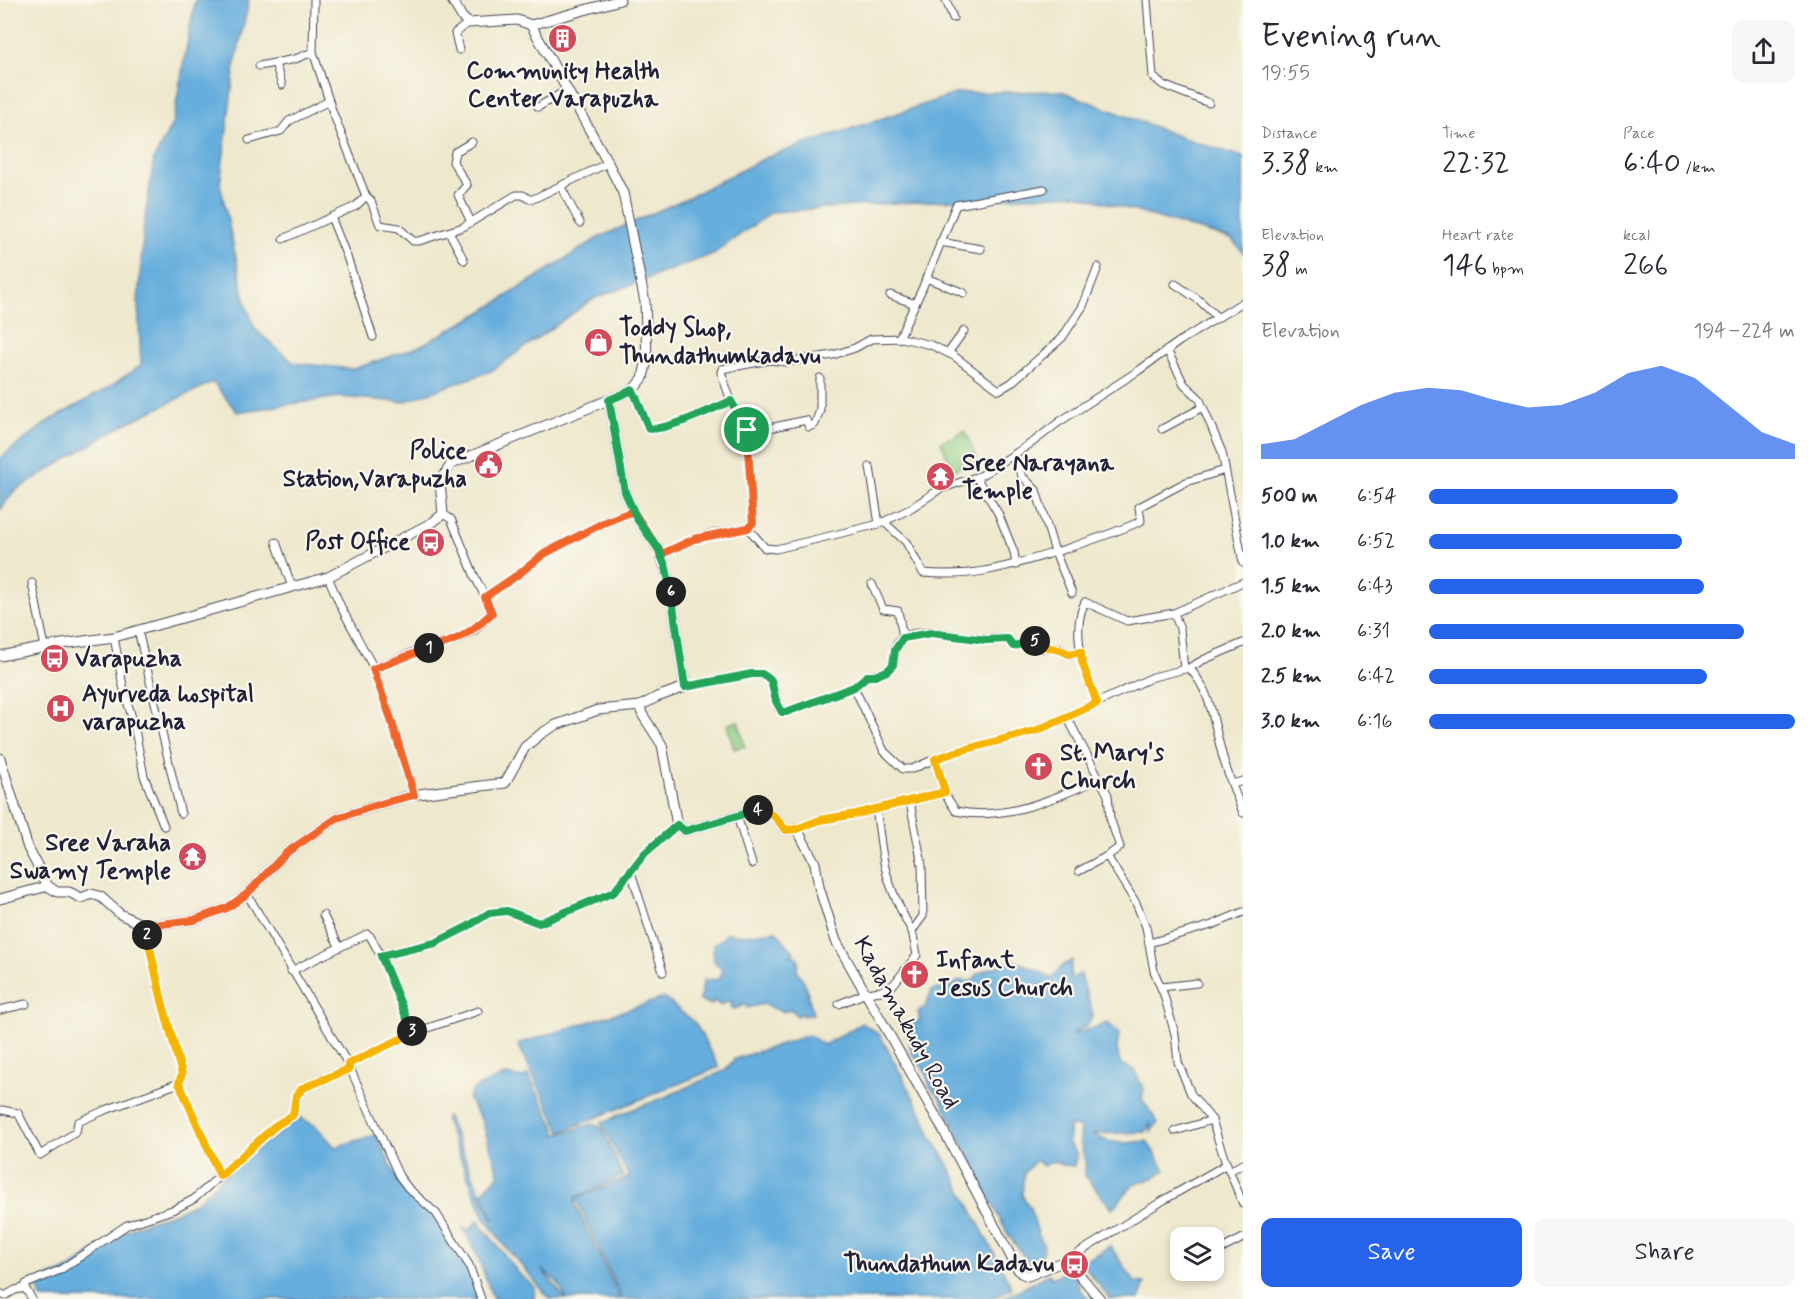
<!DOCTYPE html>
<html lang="en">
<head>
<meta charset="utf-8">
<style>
	body { margin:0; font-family:Mynerve,sans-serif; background:#f7f7f7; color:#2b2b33; height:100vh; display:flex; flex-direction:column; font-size:22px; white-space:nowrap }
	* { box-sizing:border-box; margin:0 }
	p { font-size:20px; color:#7c7c81 }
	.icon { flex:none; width:33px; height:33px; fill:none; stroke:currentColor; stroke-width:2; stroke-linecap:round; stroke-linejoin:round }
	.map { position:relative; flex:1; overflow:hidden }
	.side { display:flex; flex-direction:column; background:#fff; width:570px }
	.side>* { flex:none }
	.buttons { position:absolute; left:1170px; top:1227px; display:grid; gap:12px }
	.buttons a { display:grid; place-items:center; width:54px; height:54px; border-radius:12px; background:#fff; box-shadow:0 3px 9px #0003; font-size:30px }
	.pin { position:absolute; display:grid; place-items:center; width:51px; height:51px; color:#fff; margin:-26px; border:3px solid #fff; border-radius:50%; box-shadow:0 2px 6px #0007 }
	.km { position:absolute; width:30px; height:30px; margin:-15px; border-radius:50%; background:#222; color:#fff; font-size:16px; line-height:30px; text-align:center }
	.round { display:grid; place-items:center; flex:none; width:63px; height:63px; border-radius:12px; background:#f7f7f7 }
	.summary { display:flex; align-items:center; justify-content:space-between; height:102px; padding:0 18px }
	h1 { font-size:33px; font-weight:600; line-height:45px }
	.figures { display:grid; grid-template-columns:repeat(3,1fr); gap:9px; height:102px; padding:6px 18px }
	.figures div { display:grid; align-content:center }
	.figures b { font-size:30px; font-weight:600 }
	.figures small { font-size:16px; font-weight:400 }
	.figures p { font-size:16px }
	.chart { height:168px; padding:12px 18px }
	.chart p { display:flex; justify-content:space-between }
	.chart svg { width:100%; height:108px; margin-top:6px; fill:#2563eb; opacity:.7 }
	.primary-button { display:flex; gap:12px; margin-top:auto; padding:12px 18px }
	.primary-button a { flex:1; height:69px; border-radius:12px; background:#2563eb; color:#fff; font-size:24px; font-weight:600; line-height:69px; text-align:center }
	.primary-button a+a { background:#f7f7f7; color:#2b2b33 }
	ul { padding:0 18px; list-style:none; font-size:20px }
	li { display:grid; grid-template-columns:96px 72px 1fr; align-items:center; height:45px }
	li i { height:15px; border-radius:8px; background:#2563eb }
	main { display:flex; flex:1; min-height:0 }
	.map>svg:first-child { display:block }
	.green { fill:#8dcc82; stroke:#58775e; stroke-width:1.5 }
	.water { fill:#66aedd; stroke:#44688c; stroke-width:1.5 }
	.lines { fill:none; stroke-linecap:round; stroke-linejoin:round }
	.street-casing { stroke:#414051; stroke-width:9 }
	.secondary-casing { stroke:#414051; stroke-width:11 }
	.street { stroke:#fff; stroke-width:7 }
	.secondary { stroke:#fff; stroke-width:9 }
	.split-1-casing { stroke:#fff; stroke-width:12 }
	.split-2-casing { stroke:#fff; stroke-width:12 }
	.split-3-casing { stroke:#fff; stroke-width:12 }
	.split-4-casing { stroke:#fff; stroke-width:12 }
	.split-5-casing { stroke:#fff; stroke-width:12 }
	.split-6-casing { stroke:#fff; stroke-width:12 }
	.split-7-casing { stroke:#fff; stroke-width:12 }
	.split-1 { stroke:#f0652b; stroke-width:8 }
	.split-2 { stroke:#f0652b; stroke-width:8 }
	.split-3 { stroke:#f5b400; stroke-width:8 }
	.split-4 { stroke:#22a559; stroke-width:8 }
	.split-5 { stroke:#f5b400; stroke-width:8 }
	.split-6 { stroke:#22a559; stroke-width:8 }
	.split-7 { stroke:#22a559; stroke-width:8 }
	.labels { text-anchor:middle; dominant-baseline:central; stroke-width:4.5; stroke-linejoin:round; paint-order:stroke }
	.poi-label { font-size:24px; font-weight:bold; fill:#22223b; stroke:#fbf7ec; text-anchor:start }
	.street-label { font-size:24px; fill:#22223b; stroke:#fbf7ec }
</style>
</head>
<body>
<main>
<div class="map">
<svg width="1243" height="1299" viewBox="0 0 1243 1299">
	<rect width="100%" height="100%" fill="#fbf7ec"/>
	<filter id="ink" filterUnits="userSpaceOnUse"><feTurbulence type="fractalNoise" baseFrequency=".0167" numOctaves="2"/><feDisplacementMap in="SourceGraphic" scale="12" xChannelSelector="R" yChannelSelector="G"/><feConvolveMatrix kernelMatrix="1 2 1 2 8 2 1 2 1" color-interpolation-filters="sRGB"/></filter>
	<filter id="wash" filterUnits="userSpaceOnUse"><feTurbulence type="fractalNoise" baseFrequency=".008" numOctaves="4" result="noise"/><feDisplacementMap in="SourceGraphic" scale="24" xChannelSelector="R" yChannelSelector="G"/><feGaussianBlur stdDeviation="1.35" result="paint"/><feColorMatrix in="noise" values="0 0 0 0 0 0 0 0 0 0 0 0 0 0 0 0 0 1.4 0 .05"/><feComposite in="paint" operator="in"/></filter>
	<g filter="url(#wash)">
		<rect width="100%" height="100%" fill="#eee8cd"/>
		<g class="green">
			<path d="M965,431L978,460L953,470L941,442Z"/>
			<path d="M738,721L745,746L734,749L727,725Z"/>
		</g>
		<g class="water">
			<path d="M195,0H249L235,65L220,184L246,304L255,329L294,363L353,369L418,347L482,312L598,238L689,197L767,157L958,93L1061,91L1183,138L1243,157V252L1231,239L1076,194L880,204L772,212L713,254L593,299L491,371L403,402L339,397L237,412L213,382L123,425L14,491L0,510V458L49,421L108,388L141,365L138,302L144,225L154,159L173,122Z"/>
			<path d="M776,931L794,952L791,956H796L799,960L797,970L805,983L813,1014L803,1016V1013L797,1016L791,1009L783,1012L763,1004L747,1008L745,1004L735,1009L732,1008L731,1001L719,1005L715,1000L712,1005L699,1000L704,980L720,979L722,969L714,961L713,945L723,938L726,933L744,935Z"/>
			<path d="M1013,960L1043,973L1051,979L1061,967L1072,960L1070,979L1081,974C1083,989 1091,1001 1093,1016L1086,1026L1071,1035L1108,1023L1119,1033L1117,1048L1120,1063L1134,1070L1144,1089L1142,1099L1158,1123L1151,1131L1150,1123L1145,1132L1094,1134C1111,1146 1127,1143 1147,1141L1165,1170L1153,1178L1134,1184L1112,1209L1084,1174L1086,1165L1080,1142L1081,1127L1069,1126V1144L1077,1154L1074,1166L1062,1165L1053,1161L1043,1166L1036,1160L1024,1173L1022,1195L1030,1208L1039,1236L1044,1245L1040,1266L1034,1259L1032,1267L1008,1235L939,1096L930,1087L926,1072L912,1053L904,1023L920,1021L918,1012L925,1007L932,990L948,988L959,981H971L979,973Z"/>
			<path d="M664,998L695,1023L719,1067L561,1132L518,1044Z"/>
			<path d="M862,1023L880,1035L927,1123L930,1136L946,1160L1012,1288L991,1299H622L576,1199L629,1177L601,1122L610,1120L618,1115L663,1098L724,1071L735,1059L809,1035L824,1045Z"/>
			<path d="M528,1074L556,1130V1135L593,1124L602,1128L623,1176L575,1198V1204L620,1299H567L558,1283L542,1269L565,1299H550L503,1244L484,1217L445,1120L447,1116L487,1208L494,1220L482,1192L499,1175L482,1121L468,1098L475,1088L506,1075L524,1078Z"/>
			<path d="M298,1117L316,1126L335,1147L376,1135L402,1188L437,1217L469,1267L478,1299H42L36,1284L47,1277L70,1269L112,1237L141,1224L179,1211L198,1201L225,1174L260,1146L278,1135L287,1123Z"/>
			<path d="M479,1220L483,1231L485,1230L521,1276L535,1287L534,1299H493L478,1257L463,1228L469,1230Z"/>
			<path d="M1110,1246L1135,1282L1145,1283L1139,1299H1110L1082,1263Z"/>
			<path d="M1062,1273L1069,1277L1075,1275L1080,1290L1089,1299H1002L1049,1274L1052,1278Z"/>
		</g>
	</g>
	<g filter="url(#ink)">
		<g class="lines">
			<defs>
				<g id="street">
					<path d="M314,0L313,52L333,113L366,196"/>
					<path d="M946,0L953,18"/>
					<path d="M1147,0L1153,77L1163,85L1209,103"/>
					<path d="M459,50L455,33L468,23"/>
					<path d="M275,63L282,85"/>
					<path d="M259,66L295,59L313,52"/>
					<path d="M538,107L567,90"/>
					<path d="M249,140L281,131L289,121L329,101"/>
					<path d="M561,187L580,223"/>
					<path d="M331,217L347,257L373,337"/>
					<path d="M471,222L458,195L467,185L453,162L455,152L472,142"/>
					<path d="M449,232L464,260"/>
					<path d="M283,239L356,206L366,196L371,201L380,225L399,228L413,241H419L463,227L516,195H523L529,199H533L608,163"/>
					<path d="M940,242L981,249"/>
					<path d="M926,278L964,293"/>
					<path d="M1175,284L1199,300L1218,318"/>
					<path d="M890,295L915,304"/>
					<path d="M899,338L922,289L956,205L1044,189"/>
					<path d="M1167,350L1184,384L1199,398L1203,407L1222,452L1243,563"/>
					<path d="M948,353L964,331"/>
					<path d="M633,390L649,429C671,430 710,410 731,401L721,372L722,369L770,360L786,362L833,355L855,348L871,339L902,338L931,345L954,356L999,390L1011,383L1062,338L1083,306L1098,267"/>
					<path d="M731,401L747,430L756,431L806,420L809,427L815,424L820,410V378"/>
					<path d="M1162,429L1203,407"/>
					<path d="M747,430L753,523L748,528"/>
					<path d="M1012,456L1022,476L1036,490L1055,552L1072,593"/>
					<path d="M870,467L879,524"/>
					<path d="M976,477L998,513L1014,552L1016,565"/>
					<path d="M443,514L451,519L475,577L485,597L519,574L544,554L603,523L633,511"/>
					<path d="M884,522L906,542L923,573C975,578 1010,566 1059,551C1087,542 1115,533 1141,521L1139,507L1186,482L1225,470"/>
					<path d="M276,542L292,587"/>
					<path d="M660,555L694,539L711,534L748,528L765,548L776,549L879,524L908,510L940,489L982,475L1033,442L1059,422L1138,371L1180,341L1243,302"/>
					<path d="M328,577L341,607L371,663L390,716L414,795"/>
					<path d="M32,583L45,647"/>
					<path d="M872,584L883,609L898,611L903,637"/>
					<path d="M1174,613L1180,629L1184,669"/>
					<path d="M138,630L181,814"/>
					<path d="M114,637L123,686L134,725L144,776L164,826"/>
					<path d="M1189,668L1203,660L1243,643"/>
					<path d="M373,669L414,652L456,640L475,630L492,613L485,597"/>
					<path d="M685,687L752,674C777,674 772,690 779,709L786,712L854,687L884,751L903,769H912L942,756L1038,730L1153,677L1189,668C1214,693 1214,732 1225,764C1230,781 1237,797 1243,813"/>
					<path d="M854,687C859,684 861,680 865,678C873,673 883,676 890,668C898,659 891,645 902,638C922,625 962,639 985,639C993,640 1000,638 1008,639L1013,646L1036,641L1043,648H1060L1069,654L1081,652"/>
					<path d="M1097,703C1085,673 1070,632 1085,602L1127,621L1174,613L1243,582"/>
					<path d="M1067,717L1108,795L1110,818L1120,847L1107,856L1136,903L1146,927L1154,971L1164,995L1175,1034L1178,1062L1191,1094L1212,1120L1224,1158L1243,1204"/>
					<path d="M935,759L946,796L956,811C1004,822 1056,798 1099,779"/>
					<path d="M1232,784L1243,781"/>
					<path d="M876,810C879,825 880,841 883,857C887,883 899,908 912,931"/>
					<path d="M737,816L752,864"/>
					<path d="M797,829L820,820L856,814L945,792"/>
					<path d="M1079,871L1107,856"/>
					<path d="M631,872L663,972"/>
					<path d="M247,894L348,1064L399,1176L408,1188L436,1213L469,1265L481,1299"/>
					<path d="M323,915L339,946"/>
					<path d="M145,926L162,1001L182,1074L179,1083"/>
					<path d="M1149,943L1212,925L1243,912"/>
					<path d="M381,956L435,943L467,927L489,913L507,911L539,923L614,892L645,853L677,825"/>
					<path d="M291,971L367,934L370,936L381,956L413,1033"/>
					<path d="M1161,987L1197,983"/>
					<path d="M839,1004L866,993L881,991L893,985L917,955L912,931L923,916L922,865L910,802"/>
					<path d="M0,1010L26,1004"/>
					<path d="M348,1064L413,1033L478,1011"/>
					<path d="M2,1110L18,1113L40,1155L76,1132L78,1122L103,1111L179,1083L220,1176"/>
					<path d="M1175,1131L1212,1120"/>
					<path d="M1229,1171L1243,1164"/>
					<path d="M1214,1253L1243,1238"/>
					<path d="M1067,1260L1164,1200L1227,1164"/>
					<path d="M25,1288L26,1284L60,1270L127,1225L175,1209L194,1199L275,1126L293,1115L296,1096L303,1088L349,1069"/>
					<path d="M0,1293L5,1296L15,1290L25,1288L32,1299"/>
				</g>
				<g id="secondary">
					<path d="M531,25L620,0"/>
					<path d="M0,656L62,644L114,637L328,577L433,522L443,514L440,482L451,464L633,390L643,378L647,359L645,302L623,193L608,163L531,25L517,20L468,23L462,17L452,0"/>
					<path d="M640,706L642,714L662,745L677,825L685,831L761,809L774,816L786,830L797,829L815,863L819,887L836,941L939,1122L1017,1268L1021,1273L1028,1276L1067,1260L1100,1299"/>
					<path d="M0,758L28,848L48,886L57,892H69L81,898L92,894L101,897L120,914L145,926L194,920L227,908L247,894L286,853L337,818L411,795L505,783L525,747L542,733L556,725L598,710L640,706L657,697L685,687L669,579L659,550L637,519L625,492L609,400"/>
					<path d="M0,899L48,886"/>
				</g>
			</defs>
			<use href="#street" class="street-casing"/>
			<use href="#secondary" class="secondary-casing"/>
			<use href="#street" class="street"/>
			<use href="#secondary" class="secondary"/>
		</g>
	</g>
	<g class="lines" filter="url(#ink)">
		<defs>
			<path id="split-1" d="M429,648C456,642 472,632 492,613L485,597L519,574L544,554L603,523L633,511L659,550L660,555L694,539L748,528L753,523L747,430"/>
			<path id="split-2" d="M147,935L145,926L194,920L227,908L247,894L286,853L337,818L387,802L414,795L390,716L373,669L429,648"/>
			<path id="split-3" d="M147,935L162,1001L182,1074L179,1083L220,1176L275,1126L293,1115L296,1096L303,1088L349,1069L348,1064L413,1033L412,1031"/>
			<path id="split-4" d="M412,1031L381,956L435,943L467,927L489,913L507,911L539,923L614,892L645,853L677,825L685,831L758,810"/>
			<path id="split-5" d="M758,810L761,809L774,816L786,830L797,829L820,820L856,814L945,792L935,759L956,752L1038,730L1097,703L1082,662L1081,652L1069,654C1054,645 1049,652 1035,641"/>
			<path id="split-6" d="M671,592L685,687L752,674H762L771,680L776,701L782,712H786L854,687L867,676H875L887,671L893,665L895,650L903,638L931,633L986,640L1008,639L1013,646L1035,641"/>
			<path id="split-7" d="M671,592L666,568L659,550L637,519L625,492L609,400L633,390L649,429C671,429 710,410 731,401L747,430"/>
		</defs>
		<use href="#split-1" class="split-1-casing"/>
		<use href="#split-2" class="split-2-casing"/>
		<use href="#split-3" class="split-3-casing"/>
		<use href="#split-4" class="split-4-casing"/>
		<use href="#split-5" class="split-5-casing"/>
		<use href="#split-6" class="split-6-casing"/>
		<use href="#split-7" class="split-7-casing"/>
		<use href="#split-1" class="split-1"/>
		<use href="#split-2" class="split-2"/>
		<use href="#split-3" class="split-3"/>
		<use href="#split-4" class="split-4"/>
		<use href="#split-5" class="split-5"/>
		<use href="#split-6" class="split-6"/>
		<use href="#split-7" class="split-7"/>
	</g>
	<defs>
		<symbol id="building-disc" viewBox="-11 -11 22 22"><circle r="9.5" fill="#d1495b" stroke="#fbf7ec"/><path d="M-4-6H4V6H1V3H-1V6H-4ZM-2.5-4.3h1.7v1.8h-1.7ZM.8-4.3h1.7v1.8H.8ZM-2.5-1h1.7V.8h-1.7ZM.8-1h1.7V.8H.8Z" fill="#fff"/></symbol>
		<symbol id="shop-disc" viewBox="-11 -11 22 22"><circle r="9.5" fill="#d1495b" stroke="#fbf7ec"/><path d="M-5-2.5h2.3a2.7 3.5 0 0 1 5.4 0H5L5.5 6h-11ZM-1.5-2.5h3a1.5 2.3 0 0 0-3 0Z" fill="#fff"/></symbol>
		<symbol id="civic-disc" viewBox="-11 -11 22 22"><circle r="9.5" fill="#d1495b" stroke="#fbf7ec"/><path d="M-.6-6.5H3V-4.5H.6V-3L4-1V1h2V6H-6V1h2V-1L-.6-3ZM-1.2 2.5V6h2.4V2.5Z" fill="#fff"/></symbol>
		<symbol id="temple-disc" viewBox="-11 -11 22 22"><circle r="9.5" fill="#d1495b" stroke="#fbf7ec"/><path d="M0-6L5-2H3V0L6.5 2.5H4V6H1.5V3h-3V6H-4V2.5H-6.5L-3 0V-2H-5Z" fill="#fff"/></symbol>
		<symbol id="bus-disc" viewBox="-11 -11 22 22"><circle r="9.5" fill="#d1495b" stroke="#fbf7ec"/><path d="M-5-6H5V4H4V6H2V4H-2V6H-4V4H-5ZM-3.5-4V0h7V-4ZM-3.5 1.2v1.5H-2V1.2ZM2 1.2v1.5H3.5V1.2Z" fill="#fff"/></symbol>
		<symbol id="hospital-disc" viewBox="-11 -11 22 22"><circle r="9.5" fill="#d1495b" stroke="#fbf7ec"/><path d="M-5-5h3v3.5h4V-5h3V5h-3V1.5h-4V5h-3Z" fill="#fff"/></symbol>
		<symbol id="church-disc" viewBox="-11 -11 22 22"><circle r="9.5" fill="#d1495b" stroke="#fbf7ec"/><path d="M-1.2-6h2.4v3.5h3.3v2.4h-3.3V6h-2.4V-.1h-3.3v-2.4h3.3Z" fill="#fff"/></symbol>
	</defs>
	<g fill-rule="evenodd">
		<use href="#building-disc" x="546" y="22" width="33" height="33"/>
		<use href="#shop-disc" x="582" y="326" width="33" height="33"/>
		<use href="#civic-disc" x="472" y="448" width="33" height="33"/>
		<use href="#temple-disc" x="924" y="460" width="33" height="33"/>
		<use href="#bus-disc" x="414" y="526" width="33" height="33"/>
		<use href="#bus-disc" x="38" y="642" width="33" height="33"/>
		<use href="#hospital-disc" x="44" y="692" width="33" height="33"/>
		<use href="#church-disc" x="1022" y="750" width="33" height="33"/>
		<use href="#temple-disc" x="176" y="840" width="33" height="33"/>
		<use href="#church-disc" x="898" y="958" width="33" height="33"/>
		<use href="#bus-disc" x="1058" y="1248" width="33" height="33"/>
	</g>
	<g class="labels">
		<g class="poi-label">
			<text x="563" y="71" text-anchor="middle">Community Health<tspan x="563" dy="28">Center Varapuzha</tspan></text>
			<text x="619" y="328">Toddy Shop,<tspan x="619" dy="28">Thundathumkadavu</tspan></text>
			<text x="467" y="451" text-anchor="end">Police<tspan x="467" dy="28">Station,Varapuzha</tspan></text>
			<text x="962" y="463">Sree Narayana<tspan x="962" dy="28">Temple</tspan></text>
			<text x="410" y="542" text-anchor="end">Post Office</text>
			<text x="75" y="659">Varapuzha</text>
			<text x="82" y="694">Ayurveda hospital<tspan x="82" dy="28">varapuzha</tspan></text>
			<text x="1060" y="753">St. Mary's<tspan x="1060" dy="28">Church</tspan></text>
			<text x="171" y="843" text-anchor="end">Sree Varaha<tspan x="171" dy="28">Swamy Temple</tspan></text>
			<text x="936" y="960">Infant<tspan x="936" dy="28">Jesus Church</tspan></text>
			<text x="1054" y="1264" text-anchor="end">Thundathum Kadavu</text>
		</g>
		<g class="street-label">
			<text transform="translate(906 1023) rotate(61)">Kadamakudy Road</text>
		</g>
	</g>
</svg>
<div class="buttons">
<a><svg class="icon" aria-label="layers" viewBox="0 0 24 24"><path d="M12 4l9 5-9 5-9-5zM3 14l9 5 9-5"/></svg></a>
</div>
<div class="pin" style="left:747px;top:430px;background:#1e9e55"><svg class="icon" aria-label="arrive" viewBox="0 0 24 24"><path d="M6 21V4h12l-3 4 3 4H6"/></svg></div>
<b class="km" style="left:429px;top:648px">1</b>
<b class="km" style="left:147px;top:935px">2</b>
<b class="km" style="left:412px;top:1031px">3</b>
<b class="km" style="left:758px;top:810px">4</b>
<b class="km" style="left:1035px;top:641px">5</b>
<b class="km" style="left:671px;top:592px">6</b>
</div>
<section class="side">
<div class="summary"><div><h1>Evening run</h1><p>19:55</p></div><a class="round"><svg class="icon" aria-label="share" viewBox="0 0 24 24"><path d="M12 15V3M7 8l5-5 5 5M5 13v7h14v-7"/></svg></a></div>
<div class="figures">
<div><p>Distance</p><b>3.38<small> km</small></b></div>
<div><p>Time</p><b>22:32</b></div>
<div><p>Pace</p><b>6:40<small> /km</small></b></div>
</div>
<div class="figures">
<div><p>Elevation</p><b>38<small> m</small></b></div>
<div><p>Heart rate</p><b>146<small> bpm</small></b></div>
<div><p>kcal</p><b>266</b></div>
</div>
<div class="chart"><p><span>Elevation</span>194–224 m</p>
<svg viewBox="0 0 160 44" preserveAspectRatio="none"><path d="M0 44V38L10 36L20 29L30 22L40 17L50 15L60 16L70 20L80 23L90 22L100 17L110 9L120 6L130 11L140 22L150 33L160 38V44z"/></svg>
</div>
<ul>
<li><b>500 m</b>6:54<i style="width:68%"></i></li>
<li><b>1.0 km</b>6:52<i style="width:69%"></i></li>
<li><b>1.5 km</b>6:43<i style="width:75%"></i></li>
<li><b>2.0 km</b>6:31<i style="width:86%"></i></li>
<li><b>2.5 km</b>6:42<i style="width:76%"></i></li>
<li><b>3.0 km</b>6:16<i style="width:100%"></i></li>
</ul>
<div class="primary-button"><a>Save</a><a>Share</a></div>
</section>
</main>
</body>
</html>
